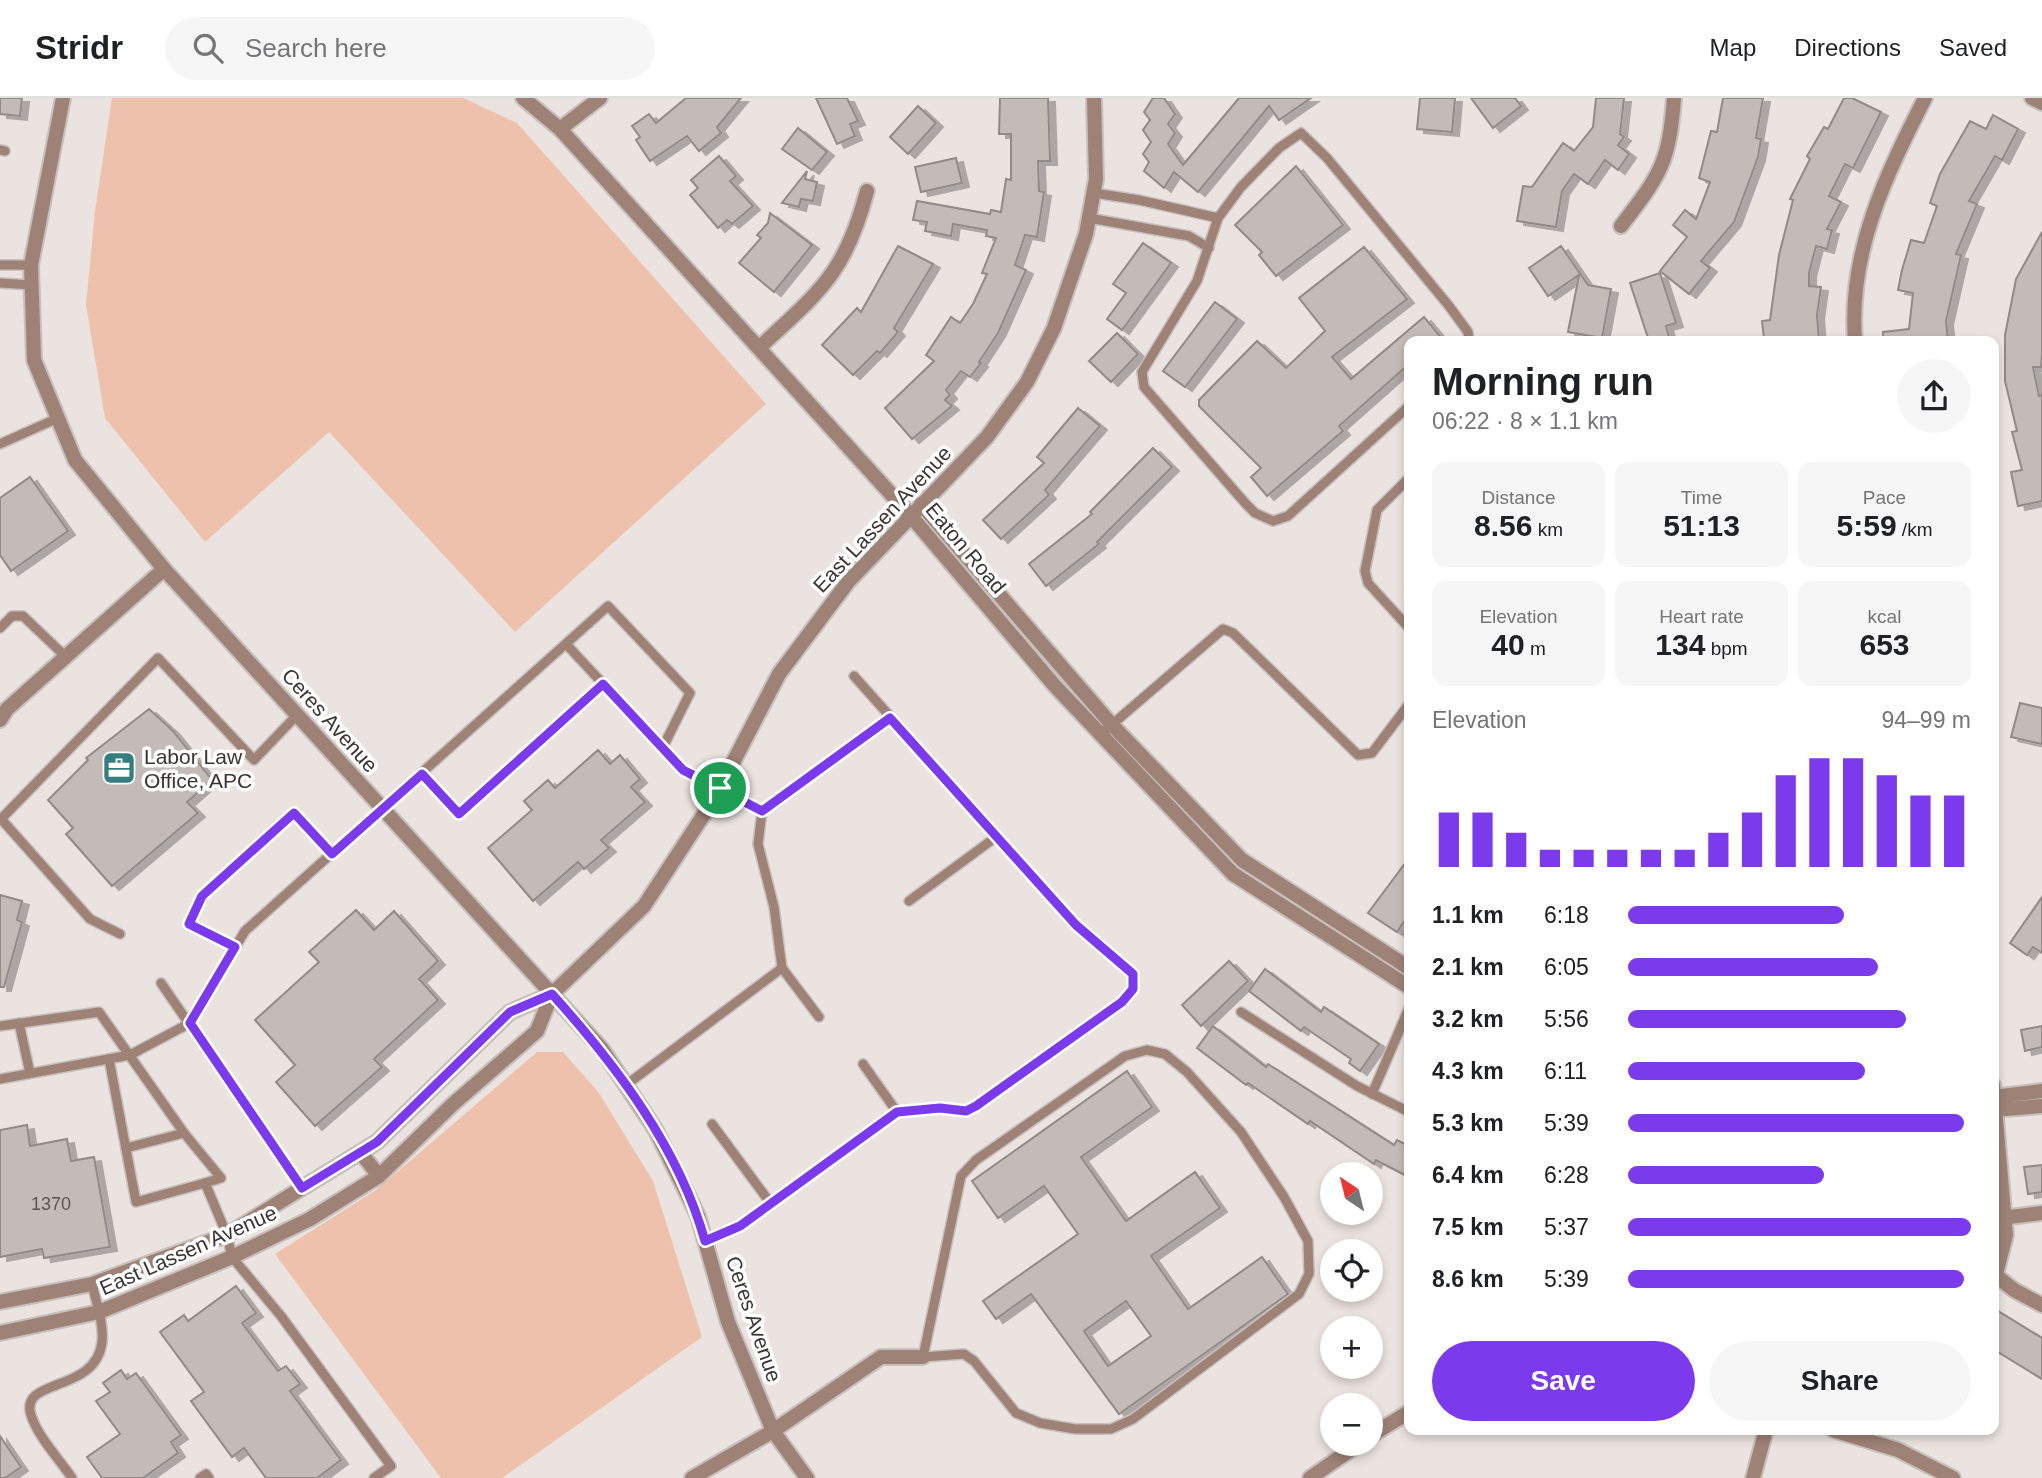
<!DOCTYPE html>
<html lang="en">
<head>
<meta charset="utf-8">
<style>
	body { margin:0; font-family:Arial,sans-serif; background:#f6f6f6; color:#202124; height:100vh; display:flex; flex-direction:column; font-size:26px; white-space:nowrap }
	* { box-sizing:border-box; margin:0 }
	p { font-size:23px; color:#757577 }
	.icon { flex:none; width:38px; height:38px; fill:none; stroke:currentColor; stroke-width:2; stroke-linecap:round; stroke-linejoin:round }
	.map { position:relative; flex:1; overflow:hidden }
	.sheet { position:absolute; left:1404px; top:238px; width:595px; height:1099px; display:flex; flex-direction:column; background:#fff; border-radius:14px; box-shadow:0 4px 10px #0003 }
	.sheet>* { flex:none }
	.needle { width:46px; rotate:325deg }
	.fabs { position:absolute; left:1320px; top:1064px; display:grid; gap:14px }
	.fabs a { display:grid; place-items:center; width:63px; height:63px; border-radius:50%; background:#fff; box-shadow:0 4px 10px #0003; font-size:35px }
	.pin { position:absolute; display:grid; place-items:center; width:60px; height:60px; color:#fff; margin:-30px; border:4px solid #fff; border-radius:50%; box-shadow:0 2px 7px #0007 }
	.round { display:grid; place-items:center; flex:none; width:74px; height:74px; border-radius:37px; background:#f6f6f6 }
	.headline { display:flex; align-items:center; justify-content:space-between; height:119px; padding:0 28px }
	h1 { font-size:38px; font-weight:700; line-height:52px }
	.metrics { display:grid; grid-template-columns:repeat(3,1fr); gap:10px; height:119px; padding:7px 28px }
	.metrics div { display:grid; align-content:center; border-radius:14px; background:#f6f6f6; text-align:center }
	.metrics b { font-size:30px; font-weight:700 }
	.metrics small { font-size:19px; font-weight:400 }
	.metrics p { font-size:19px }
	.chart { height:196px; padding:14px 28px }
	.chart p { display:flex; justify-content:space-between }
	.chart svg { width:100%; height:126px; margin-top:7px; stroke:#7c3aed; stroke-width:6 }
	.cta { display:flex; gap:14px; margin-top:auto; padding:14px 28px }
	.cta a { flex:1; height:80px; border-radius:42px; background:#7c3aed; color:#fff; font-size:28px; font-weight:700; line-height:80px; text-align:center }
	.cta a+a { background:#f6f6f6; color:#202124 }
	ul { padding:0 28px; list-style:none; font-size:23px }
	li { display:grid; grid-template-columns:112px 84px 1fr; align-items:center; height:52px }
	li i { height:18px; border-radius:9px; background:#7c3aed }
	header { display:flex; align-items:center; gap:42px; box-sizing:border-box; height:98px; padding:0 35px; background:#fff; border-bottom:2px solid #e0e0e0 }
	header strong { font-size:33px }
	nav { display:flex; gap:38px; margin-inline-start:auto; font-size:24px }
	.search { width:490px; height:63px; background:#f6f6f6; display:flex; align-items:center; gap:18px; box-sizing:border-box; padding:0 24px; border-radius:38px; color:#757577; font-size:26px }
	.map>svg:first-child { display:block }
	.green { fill:#eec1ad }
	.building { fill:#c3bbb7; stroke:#918a86; stroke-width:2; fill-rule:evenodd; filter:url(#shadow) }
	.lines { fill:none; stroke-linecap:round; stroke-linejoin:round }
	.service-casing { stroke:#c7c0bd; stroke-width:12 }
	.minor-casing { stroke:#c7c0bd; stroke-width:18 }
	.tertiary-casing { stroke:#c7c0bd; stroke-width:18 }
	.service { stroke:#9e8276; stroke-width:9 }
	.minor { stroke:#9e8276; stroke-width:14 }
	.tertiary { stroke:#9e8276; stroke-width:14 }
	.route-casing { stroke:#fff; stroke-width:14 }
	.route { stroke:#7c3aed; stroke-width:9 }
	.labels { text-anchor:middle; dominant-baseline:central; stroke-width:7; stroke-linejoin:round; paint-order:stroke }
	.number-label { font-size:18px; fill:#5b5655 }
	.street-label { font-size:21px; fill:#383534; stroke:#fff }
	.poi-label { font-size:21px; fill:#383534; stroke:#fff; text-anchor:start }
</style>
</head>
<body>
<header>
<strong>Stridr</strong>
<div class="search"><svg class="icon" aria-label="search" viewBox="0 0 24 24"><circle cx="10" cy="10" r="6"/><path d="M15 15l6 6"/></svg>Search here</div>
<nav><a>Map</a><a>Directions</a><a>Saved</a></nav>
</header>
<div class="map">
<svg width="2042" height="1380" viewBox="0 0 2042 1380">
	<defs>
		<filter id="shadow"><feDropShadow dx="7" dy="4" stdDeviation="0" flood-color="#0004"/></filter>
	</defs>
	<rect width="100%" height="100%" fill="#ebe3df"/>
	<g class="green">
		<path d="M112,0H463L517,25L766,306L515,534L329,334L205,444L105,320L86,207L95,113Z"/>
		<path d="M537,954H563L599,995L653,1083L702,1239L502,1380H441L275,1156L376,1092Z"/>
	</g>
	<g class="building">
		<path d="M0,0H22L20,18L0,16Z"/>
		<path d="M686,0H741L717,29L721,35L699,53L687,38L650,63L636,42L640,39L632,28L649,16L656,25Z"/>
		<path d="M816,0H847L858,23L850,26L855,38L837,46Z"/>
		<path d="M1000,0H1048L1050,63H1038L1039,93L1044,94L1037,139L1025,137L1015,167L1026,172L998,235L979,264L981,265L970,279L961,273L946,292L950,297L945,302L952,308L912,341L885,310L934,263L926,257L951,219L960,225L973,206L987,176L982,175L996,140L986,138L987,132L953,126L951,138L925,133L927,124L913,122L917,103L990,116L991,112L1001,114L1006,81L1011,82V36H999Z"/>
		<path d="M1153,0H1164L1175,16L1168,26L1175,35L1168,46L1183,67L1239,0H1311L1279,22L1269,8L1198,94L1174,74L1164,90L1144,73L1149,64L1143,56L1151,44L1143,32L1150,22L1144,14Z"/>
		<path d="M1420,0H1455L1452,34L1417,31Z"/>
		<path d="M1471,0H1515L1521,8L1493,30Z"/>
		<path d="M1596,0H1624L1620,36L1624,39L1618,47L1629,56L1618,72L1605,62L1588,86L1574,76L1562,93L1556,129L1517,123L1523,88L1532,89L1563,45L1574,53L1593,29Z"/>
		<path d="M1723,0H1763L1756,40L1761,41L1758,59L1734,124L1701,163L1710,170L1689,196L1660,173L1687,139L1673,127L1685,112L1696,121L1710,84L1699,80L1711,33L1717,34Z"/>
		<path d="M1844,0H1852L1881,14L1853,70L1845,66L1829,98L1841,104L1827,131L1832,132L1827,151L1816,148L1809,175V188L1821,189L1817,217L1819,243L1764,241L1762,223L1770,222L1779,157L1793,102L1790,101L1810,61L1807,58L1824,29L1828,31Z"/>
		<path d="M918,8L936,25L908,56L890,39Z"/>
		<path d="M1993,17L2018,31L2002,62L1995,58L1969,103L1977,106L1956,156L1961,157L1946,223L1948,243H1883V234L1909,231L1913,195L1898,192L1902,172L1911,142L1924,145L1937,108L1930,105L1940,76L1970,23L1986,31Z"/>
		<path d="M798,30L827,54L812,72L782,51Z"/>
		<path d="M719,58L736,78L730,83L753,108L732,126L727,122L718,130L690,97L698,90L691,82Z"/>
		<path d="M956,60L962,85L921,94L915,69Z"/>
		<path d="M1296,68L1343,127L1276,178L1259,157L1262,154L1235,127Z"/>
		<path d="M807,73L805,81L817,84L813,103L801,101L799,109L782,105Z"/>
		<path d="M770,115L812,147L774,194L739,165L761,140L757,137L768,125Z"/>
		<path d="M2042,134V256L2041,269H2033L2039,298L2042,297V403L2018,408L2011,374L2022,372L2012,334L2017,333L2005,283V237L2016,181Z"/>
		<path d="M1143,145L1171,165L1122,232L1107,221L1126,195L1113,186Z"/>
		<path d="M898,148L933,166L894,230L898,234L880,255L877,253L853,277L822,247L857,210L861,214Z"/>
		<path d="M1561,148L1588,187L1611,191L1602,240L1568,234L1579,177L1548,198L1529,170Z"/>
		<path d="M1364,149L1407,201L1332,259L1351,281L1424,219L1444,243H1409V266L1339,328L1343,333L1267,398L1251,379L1261,370L1199,308V302L1257,243L1286,270L1325,233L1299,200Z"/>
		<path d="M1660,175L1676,225L1666,228L1669,239L1649,243L1630,185Z"/>
		<path d="M1215,204L1237,221L1185,289L1163,273Z"/>
		<path d="M1117,235L1138,256L1111,284L1089,263Z"/>
		<path d="M1078,310L1100,328L1045,392L1049,397L1001,441L983,422L1044,365L1037,359Z"/>
		<path d="M1153,350L1172,369L1097,444L1099,446L1046,488L1029,466L1092,416L1090,414Z"/>
		<path d="M30,379L68,433L11,473L0,457V400Z"/>
		<path d="M2020,605L2042,610V646L2011,639Z"/>
		<path d="M149,611L173,633L212,682L187,704L198,715L112,788L66,736L73,730L48,702L88,662L86,660Z"/>
		<path d="M598,652L610,666L620,657L640,681L631,689L645,704L601,742L609,750L584,771L578,764L533,803L488,750L532,712L524,703L548,682L555,690Z"/>
		<path d="M1409,760V816L1397,834L1368,815Z"/>
		<path d="M0,797L22,803L17,822L22,824L4,889H0Z"/>
		<path d="M2042,799V855L2033,849L2027,857L2010,845Z"/>
		<path d="M356,812L374,832L394,813L438,863L419,881L438,902L374,961L382,969L315,1028L276,984L295,967L255,922L319,864L309,854Z"/>
		<path d="M1229,863L1248,883L1201,928L1182,907Z"/>
		<path d="M1265,871L1321,914L1324,909L1379,946L1360,973L1349,965L1351,961L1304,929L1301,933L1249,893Z"/>
		<path d="M1213,928L1266,969L1268,966L1394,1047L1397,1042L1409,1048V1079L1376,1062L1374,1066L1310,1023L1308,1026L1248,985L1246,987L1197,950Z"/>
		<path d="M2042,928V949L2025,953L2021,932Z"/>
		<path d="M1127,973L1152,1009L1081,1059L1126,1123L1195,1074L1220,1110L1151,1158L1188,1211L1262,1159L1288,1196L1119,1316L1031,1196L996,1221L983,1203L1078,1136L1044,1088L998,1120L972,1083ZM1126,1203L1151,1238L1108,1268L1084,1233Z"/>
		<path d="M27,1027L30,1048L67,1041L71,1063L94,1059L110,1149L44,1160L42,1151L0,1159V1032Z"/>
		<path d="M2042,1067V1094L2028,1096L2024,1069Z"/>
		<path d="M236,1188L256,1215L242,1225L278,1273L286,1268L300,1286L290,1293L341,1362L317,1380H266L244,1350L232,1359L191,1303L204,1294L160,1234L184,1217L188,1223Z"/>
		<path d="M1993,1210L2042,1240V1281L1993,1251Z"/>
		<path d="M121,1272L127,1281L136,1275L181,1337L171,1344L178,1355L143,1380H102L87,1359L120,1336L96,1303L110,1294L103,1285Z"/>
		<path d="M0,1338L21,1369L5,1380H0Z"/>
	</g>
	<g class="lines">
		<defs>
			<g id="service">
				<path d="M0,52L5,53"/>
				<path d="M1094,95L1139,102L1218,120"/>
				<path d="M1089,120L1189,138L1209,150"/>
				<path d="M0,167H31"/>
				<path d="M0,185L32,187"/>
				<path d="M1409,308L1288,418L1273,423L1255,415L1246,406L1144,289L1142,274L1197,183L1218,120L1241,89L1279,50L1301,35L1327,60L1449,208L1468,234L1469,243"/>
				<path d="M0,346L58,320"/>
				<path d="M1409,380L1377,412L1365,473L1368,485L1409,530"/>
				<path d="M0,530L12,518H23L66,559"/>
				<path d="M566,546L683,672L762,713L890,620"/>
				<path d="M1101,636L1223,531L1233,535L1358,657L1372,655L1409,606"/>
				<path d="M422,676L459,716L603,586"/>
				<path d="M762,713L758,746L774,809L782,870L819,919"/>
				<path d="M0,722L158,560L254,662L297,617"/>
				<path d="M2,722L90,821L120,836"/>
				<path d="M909,803L996,739"/>
				<path d="M235,849L189,826L202,798L294,714L332,756"/>
				<path d="M161,885L302,1090"/>
				<path d="M1241,914L1357,988L1409,1014"/>
				<path d="M19,925L30,975"/>
				<path d="M0,928L99,914L184,1035L221,1080L205,1085L227,1137L232,1159L281,1218L391,1368L374,1380"/>
				<path d="M1147,952L1165,956L1187,974L1241,1034L1284,1099L1308,1143L1309,1176L1299,1196L1133,1321L1111,1331H1075L1040,1325L1016,1315L974,1263L964,1256L923,1259L961,1078L976,1062L1125,958Z"/>
				<path d="M109,961L136,1104L205,1085"/>
				<path d="M863,966L897,1014"/>
				<path d="M0,981L130,957L190,925L245,833L608,508L690,595L662,651"/>
				<path d="M626,987L782,870"/>
				<path d="M1372,996L1409,910"/>
				<path d="M712,1026L771,1106"/>
				<path d="M126,1050L184,1035"/>
				<path d="M705,1143L740,1128L897,1014L940,1010L966,1013L976,1008L1122,904L1133,891V876L1076,827L854,578"/>
				<path d="M72,1380C59,1361 38,1339 31,1317C19,1279 96,1296 102,1244C104,1225 96,1204 92,1186"/>
				<path d="M200,1380L206,1376L209,1380"/>
			</g>
			<g id="minor">
				<path d="M63,0L31,167L34,262L75,362L164,471L602,951L655,1031L698,1118L728,1224L773,1333L807,1380"/>
				<path d="M2032,0L2042,5"/>
				<path d="M560,31L600,0"/>
				<path d="M1621,128C1660,77 1669,66 1674,0"/>
				<path d="M1855,243C1848,154 1886,77 1925,0"/>
				<path d="M760,249C820,193 845,176 867,93"/>
				<path d="M0,622L7,611L164,471"/>
				<path d="M1993,987L2006,1137L1996,1176"/>
				<path d="M361,1055L379,1078"/>
				<path d="M1993,1121L2042,1115"/>
				<path d="M1993,1175L2014,1192L2042,1207"/>
				<path d="M0,1204L92,1186L227,1137L302,1090L377,1044L510,914L552,896L644,808L714,701L779,576L848,484L987,339L1027,284L1054,230L1086,136L1096,81L1094,0"/>
				<path d="M0,1235L99,1214L232,1159L310,1121L379,1078L453,1006L537,933L552,896"/>
				<path d="M1833,1332L1898,1352L1953,1380"/>
				<path d="M1370,1338L1409,1314"/>
				<path d="M692,1380L773,1333L881,1259H923"/>
				<path d="M1310,1380L1359,1346"/>
				<path d="M1753,1380L1766,1332"/>
			</g>
			<g id="tertiary">
				<path d="M523,0L560,31L910,417L1054,587L1233,776L1409,889"/>
				<path d="M921,406L1112,627L1242,762L1409,870"/>
				<path d="M1993,999L2042,993"/>
				<path d="M1993,1012L2042,1008"/>
			</g>
		</defs>
		<use href="#service" class="service-casing"/>
		<use href="#minor" class="minor-casing"/>
		<use href="#tertiary" class="tertiary-casing"/>
		<use href="#service" class="service"/>
		<use href="#minor" class="minor"/>
		<use href="#tertiary" class="tertiary"/>
	</g>
	<g class="lines">
		<defs>
			<path id="route" d="M603,586L683,672L762,713L890,620L1076,827L1133,876V891L1122,904L976,1008L966,1013L940,1010L897,1014L740,1128L705,1143C679,1050 616,967 552,896L510,914L377,1044L302,1090L190,925L235,849L189,826L202,798L294,715L332,756L422,676L459,716Z"/>
		</defs>
		<use href="#route" class="route-casing"/>
		<use href="#route" class="route"/>
	</g>
	<defs>
		<symbol id="office-square" viewBox="-11 -11 22 22"><rect x="-9" y="-9" width="18" height="18" rx="4" fill="#367e7e" stroke="#fff"/><path d="M-6-3h4V-5.5h4V-3h4V5H-6ZM-1-4.5V-3h2v-1.5ZM-6 0V1H6V0Z" fill="#fff"/></symbol>
	</defs>
	<g fill-rule="evenodd">
		<use href="#office-square" x="100" y="651" width="38" height="38"/>
	</g>
	<g class="labels">
		<g class="number-label">
			<text x="51" y="1106">1370</text>
		</g>
		<g class="street-label">
			<text transform="translate(882 421) rotate(-47)">East Lassen Avenue</text>
			<text transform="translate(966 450) rotate(50)">Eaton Road</text>
			<text transform="translate(330 622) rotate(48)">Ceres Avenue</text>
			<text transform="translate(188 1152) rotate(-24)">East Lassen Avenue</text>
			<text transform="translate(754 1221) rotate(71)">Ceres Avenue</text>
		</g>
		<g class="poi-label">
			<text x="144" y="658">Labor Law<tspan x="144" dy="24">Office, APC</tspan></text>
		</g>
	</g>
</svg>
<div class="fabs">
<a><svg class="needle" viewBox="-14 -14 28 28"><path d="M0-13l5 13h-10z" fill="#e53935"/><path d="M0 13l5-13h-10z" fill="#757577"/></svg></a>
<a><svg class="icon" aria-label="locate" viewBox="0 0 24 24"><circle cx="12" cy="12" r="6"/><path d="M12 2v4M12 18v4M2 12h4M18 12h4"/></svg></a>
<a>+</a>
<a>−</a>
</div>
<div class="pin" style="left:720px;top:690px;background:#1e9e55"><svg class="icon" aria-label="arrive" viewBox="0 0 24 24"><path d="M6 21V4h12l-3 4 3 4H6"/></svg></div>
<section class="sheet">
<div class="headline"><div><h1>Morning run</h1><p>06:22 · 8 × 1.1 km</p></div><a class="round"><svg class="icon" aria-label="share" viewBox="0 0 24 24"><path d="M12 15V3M7 8l5-5 5 5M5 13v7h14v-7"/></svg></a></div>
<div class="metrics">
<div><p>Distance</p><b>8.56<small> km</small></b></div>
<div><p>Time</p><b>51:13</b></div>
<div><p>Pace</p><b>5:59<small> /km</small></b></div>
</div>
<div class="metrics">
<div><p>Elevation</p><b>40<small> m</small></b></div>
<div><p>Heart rate</p><b>134<small> bpm</small></b></div>
<div><p>kcal</p><b>653</b></div>
</div>
<div class="chart"><p><span>Elevation</span>94–99 m</p>
<svg viewBox="0 0 160 44" preserveAspectRatio="none"><path d="M5 44V25M15 44V25M25 44V32M35 44V38M45 44V38M55 44V38M65 44V38M75 44V38M85 44V32M95 44V25M105 44V12M115 44V6M125 44V6M135 44V12M145 44V19M155 44V19"/></svg>
</div>
<ul>
<li><b>1.1 km</b>6:18<i style="width:63%"></i></li>
<li><b>2.1 km</b>6:05<i style="width:73%"></i></li>
<li><b>3.2 km</b>5:56<i style="width:81%"></i></li>
<li><b>4.3 km</b>6:11<i style="width:69%"></i></li>
<li><b>5.3 km</b>5:39<i style="width:98%"></i></li>
<li><b>6.4 km</b>6:28<i style="width:57%"></i></li>
<li><b>7.5 km</b>5:37<i style="width:100%"></i></li>
<li><b>8.6 km</b>5:39<i style="width:98%"></i></li>
</ul>
<div class="cta"><a>Save</a><a>Share</a></div>
</section>
</div>
</body>
</html>
